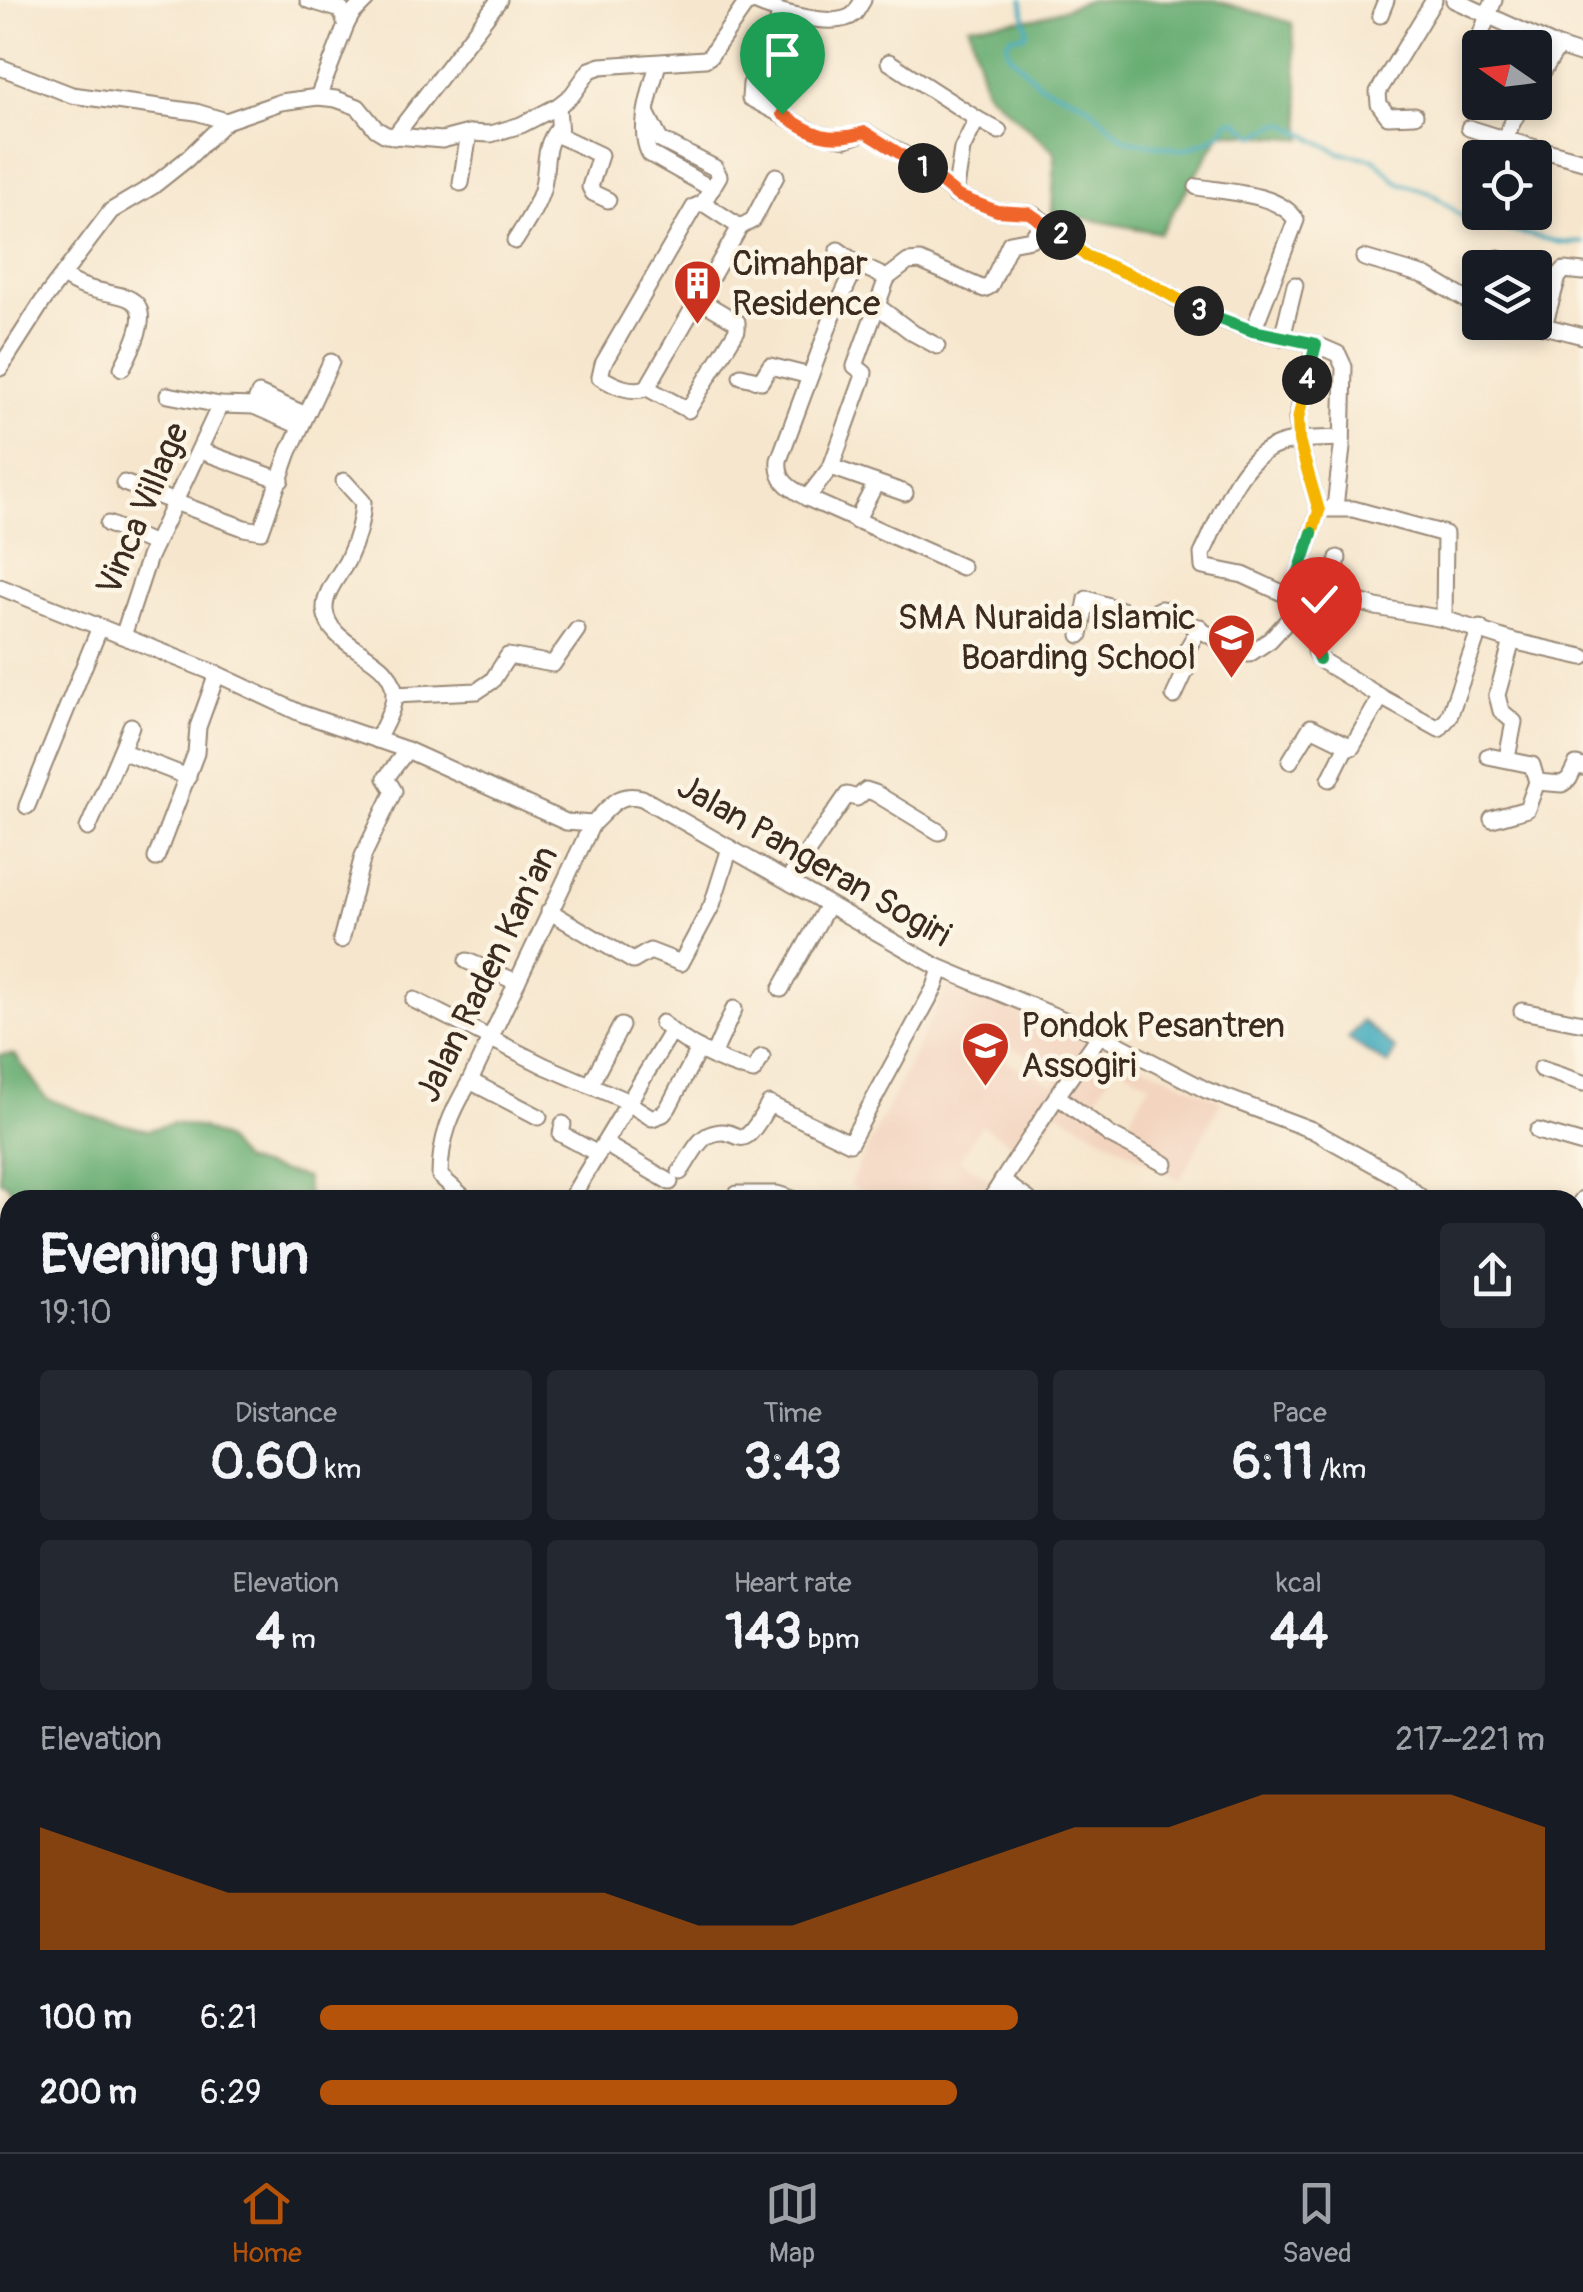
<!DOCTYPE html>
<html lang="en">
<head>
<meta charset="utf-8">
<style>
	body { margin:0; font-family:Pangolin,sans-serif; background:#242831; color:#f1f3f6; height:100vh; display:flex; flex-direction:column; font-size:38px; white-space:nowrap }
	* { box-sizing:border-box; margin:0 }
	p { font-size:32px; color:#9ea1a6 }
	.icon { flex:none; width:55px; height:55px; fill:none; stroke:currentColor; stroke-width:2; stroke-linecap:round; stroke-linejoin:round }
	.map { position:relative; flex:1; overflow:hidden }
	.sheet { position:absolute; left:0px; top:1190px; width:1585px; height:962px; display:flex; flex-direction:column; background:#171b24; border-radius:30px 30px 0 0; box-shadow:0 5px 15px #0003 }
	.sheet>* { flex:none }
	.needle { width:65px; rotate:284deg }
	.fabs { position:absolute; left:1462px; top:30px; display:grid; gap:20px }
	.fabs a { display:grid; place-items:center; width:90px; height:90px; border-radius:10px; background:#171b24; box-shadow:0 5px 15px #0003; font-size:50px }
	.pin { position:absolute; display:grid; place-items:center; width:85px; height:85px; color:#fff; margin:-102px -42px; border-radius:50% 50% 50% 0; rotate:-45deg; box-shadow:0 0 10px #0007 }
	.pin .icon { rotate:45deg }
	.km { position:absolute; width:50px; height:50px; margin:-25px; border-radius:50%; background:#222; color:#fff; font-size:28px; line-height:50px; text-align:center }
	.round { display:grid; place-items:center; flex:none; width:105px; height:105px; border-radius:10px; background:#242831 }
	.headline { display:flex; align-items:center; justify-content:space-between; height:170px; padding:0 40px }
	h1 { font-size:55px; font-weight:800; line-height:75px }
	.stats { display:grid; grid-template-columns:repeat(3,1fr); gap:15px; height:170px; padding:10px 40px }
	.stats div { display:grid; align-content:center; border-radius:10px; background:#242831; text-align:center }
	.stats b { font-size:50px; font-weight:800 }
	.stats small { font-size:28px; font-weight:400 }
	.stats p { font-size:28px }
	.chart { height:280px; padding:20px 40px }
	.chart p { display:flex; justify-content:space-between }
	.chart svg { width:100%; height:180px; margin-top:10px; fill:#b45309; opacity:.7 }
	ul { padding:0 40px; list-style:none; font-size:32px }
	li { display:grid; grid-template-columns:160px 120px 1fr; align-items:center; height:75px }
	li i { height:25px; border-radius:12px; background:#b45309 }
	.menu { display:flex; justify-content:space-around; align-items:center; height:140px; border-top:2px solid #363941; background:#171b24; font-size:28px; color:#9ea1a6 }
	.menu a { display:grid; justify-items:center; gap:5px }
	.menu .active { color:#b45309 }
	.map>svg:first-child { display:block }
	.built { fill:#f3d4bf; fill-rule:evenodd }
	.green { fill:#7fc985; stroke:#5d7a52; stroke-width:2.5 }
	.forest { fill:#67ad72; stroke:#516c48; stroke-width:2.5 }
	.water { fill:#3ca9bc; stroke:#3c6a6d; stroke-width:2.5 }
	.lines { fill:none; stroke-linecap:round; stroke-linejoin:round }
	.stream { stroke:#3ca9bc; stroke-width:4 }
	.river { stroke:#3ca9bc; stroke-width:20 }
	.minor-casing { stroke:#988876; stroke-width:19 }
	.major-casing { stroke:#988876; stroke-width:24 }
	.minor { stroke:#fff; stroke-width:15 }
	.major { stroke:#eac769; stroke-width:20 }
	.split-1-casing { stroke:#fff; stroke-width:20 }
	.split-2-casing { stroke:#fff; stroke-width:20 }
	.split-3-casing { stroke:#fff; stroke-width:20 }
	.split-4-casing { stroke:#fff; stroke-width:20 }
	.split-5-casing { stroke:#fff; stroke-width:20 }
	.split-6-casing { stroke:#fff; stroke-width:20 }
	.split-1 { stroke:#f0652b; stroke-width:12 }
	.split-2 { stroke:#f0652b; stroke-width:12 }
	.split-3 { stroke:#f5b400; stroke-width:12 }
	.split-4 { stroke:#22a559; stroke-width:12 }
	.split-5 { stroke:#f5b400; stroke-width:12 }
	.split-6 { stroke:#22a559; stroke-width:12 }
	.labels { text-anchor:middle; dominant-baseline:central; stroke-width:9; stroke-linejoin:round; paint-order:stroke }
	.poi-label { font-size:35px; fill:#3b2a1e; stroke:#fcf5e5; text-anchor:start }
	.street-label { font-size:35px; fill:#3b2a1e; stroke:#fcf5e5 }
</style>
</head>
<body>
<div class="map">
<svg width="1583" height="2152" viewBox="0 0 1583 2152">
	<rect width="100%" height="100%" fill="#fcf5e5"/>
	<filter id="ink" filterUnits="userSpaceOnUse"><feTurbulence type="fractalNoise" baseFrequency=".01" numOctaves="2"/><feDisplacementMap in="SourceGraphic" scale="20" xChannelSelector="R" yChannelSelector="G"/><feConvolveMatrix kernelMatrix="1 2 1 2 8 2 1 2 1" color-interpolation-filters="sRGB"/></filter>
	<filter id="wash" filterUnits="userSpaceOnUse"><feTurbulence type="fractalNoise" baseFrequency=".0048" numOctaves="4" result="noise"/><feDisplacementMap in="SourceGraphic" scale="40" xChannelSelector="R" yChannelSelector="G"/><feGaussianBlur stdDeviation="2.25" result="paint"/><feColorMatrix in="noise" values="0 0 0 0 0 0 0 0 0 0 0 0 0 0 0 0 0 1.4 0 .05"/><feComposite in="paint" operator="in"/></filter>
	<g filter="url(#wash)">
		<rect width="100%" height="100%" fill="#f6e6cd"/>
		<path class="built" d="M952,976L1221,1101L1180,1180L1056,1111L996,1200H970L954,1190L948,1200H877L849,1185ZM1011,1047L1061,1071L1055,1085L1005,1061ZM1116,1064L1150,1084L1126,1124L1093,1104ZM981,1125L1015,1146L994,1181L960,1160Z"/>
		<path class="green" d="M1575,2083H1583V2152H1424L1411,2143L1575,2142Z"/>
		<g class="forest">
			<path d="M1088,0H1214L1292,23L1303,139L1222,132L1160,233L1052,212L1055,152L986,91L969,25L1037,18Z"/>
			<path d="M3,1054L15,1055L46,1098L97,1118L148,1130L174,1123L202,1128L225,1140L242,1161L306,1178L308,1200H16L7,1184L0,1181V1055Z"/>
		</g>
		<path class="water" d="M1362,1021L1392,1046L1395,1050L1388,1065L1348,1039Z"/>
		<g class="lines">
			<g class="stream">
				<path d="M1022,0L1027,30L1025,35L1013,36L1007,41L1008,52L1039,84L1085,103L1123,138L1131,141L1183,150L1208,141L1222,132L1227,122L1236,120L1255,136L1278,124H1286L1340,153L1374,159L1397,182L1431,193L1467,220L1562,243L1583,242"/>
				<path d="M1575,1253L1583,1249"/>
			</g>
			<path class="river" d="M0,1934L10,1939"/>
		</g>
	</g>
	<g filter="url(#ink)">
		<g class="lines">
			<defs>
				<g id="minor">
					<path d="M308,0L341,10L346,25"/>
					<path d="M1454,0L1558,47L1583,55"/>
					<path d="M780,14L771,47L751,84L750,98L817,134L846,139L865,132L905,155L958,196L997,211L1029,213L1038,217L1086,256L1151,284L1197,311L1253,331L1315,344L1338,354L1344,367L1342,448L1335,507"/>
					<path d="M1380,15L1386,0"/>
					<path d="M1472,57L1494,0"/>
					<path d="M889,62L977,119L962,149L955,195"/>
					<path d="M658,63C652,88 636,130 650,154L712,189"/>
					<path d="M0,67L72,95L196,112L226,121L281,102L318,97L336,99L358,107L376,129L386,135L442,140L469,133L491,134L521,125L558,106L572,95L590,70L601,66L705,59L710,56L745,5L754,2C774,11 836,30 854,14C857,11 861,3 863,0"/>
					<path d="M1535,84L1558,47"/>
					<path d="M318,97L346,25L352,14L366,0"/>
					<path d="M558,106L560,136L600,155L590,187L593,193L608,200"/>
					<path d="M647,114L660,140L715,168L719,176L703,203L694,207L603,364L600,377C615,386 630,393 647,388L740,227L703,203"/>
					<path d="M1415,115L1388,116L1379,104L1378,92L1434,0"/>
					<path d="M977,119L999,131"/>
					<path d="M1469,128L1504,139L1523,102"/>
					<path d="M394,137L499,0"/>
					<path d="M1504,139L1583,161"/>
					<path d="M461,183L469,133"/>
					<path d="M1197,187C1226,192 1279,193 1296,220L1253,331"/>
					<path d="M740,227L753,220L776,176"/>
					<path d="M515,241C525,225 536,209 542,190C548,169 542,147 558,129"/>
					<path d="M838,250L857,264"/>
					<path d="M1364,258L1426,276L1480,308"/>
					<path d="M1496,268L1499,258"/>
					<path d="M64,276C104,309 174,271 122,368"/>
					<path d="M876,305L913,333L937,346"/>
					<path d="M1528,322L1583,336"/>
					<path d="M1544,325L1558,277L1564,270L1583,272"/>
					<path d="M1282,338L1295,285"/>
					<path d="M0,368L43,301L111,211L153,186L187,159L226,121"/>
					<path d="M741,376L761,381L770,366L810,376"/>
					<path d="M647,388L688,410L737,330V322L698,299"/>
					<path d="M168,395L220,405L254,406L300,426"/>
					<path d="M254,406L259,394L306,415"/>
					<path d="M201,451L281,480"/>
					<path d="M831,467L905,493"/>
					<path d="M344,481L363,502C362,522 356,542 347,561C339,576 324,592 325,610C329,651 397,654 394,697C393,711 383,727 377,740"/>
					<path d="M124,483L244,528L261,531L289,452L331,362"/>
					<path d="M807,498L831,467L863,378L864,373L855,366L887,278"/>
					<path d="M1328,509H1353L1445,534L1444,619"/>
					<path d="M856,521L876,483"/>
					<path d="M108,524L155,544"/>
					<path d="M962,567L807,498C790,488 777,482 779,460L833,315L857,264L887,278L908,262L920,261L984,289L990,286L1010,243L1031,239L1044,222"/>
					<path d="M1296,581L1323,585L1337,595L1376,607L1444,619L1512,641L1583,657"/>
					<path d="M0,587L217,674L300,713L407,750L566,822L592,824C609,809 617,791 642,798L936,966L1100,1035L1206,1090L1312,1130L1395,1176L1424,1200"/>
					<path d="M1332,588L1338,558"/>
					<path d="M1291,597L1243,575L1203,567L1202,554C1221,517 1236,460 1278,445C1298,438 1322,439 1342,438"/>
					<path d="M1080,635L1087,599L1143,617L1160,609L1167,610L1236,651L1249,654L1270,640L1291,617V597L1319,511L1299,441L1297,419L1315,344"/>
					<path d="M123,636L149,557L220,405"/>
					<path d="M394,695L477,691L492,681L508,656L553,664L577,630"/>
					<path d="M1174,696L1186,670L1182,658L1200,627"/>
					<path d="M1381,697L1439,729L1449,717L1480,628"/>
					<path d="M121,751L131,726"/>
					<path d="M1488,756L1532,765L1537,782L1562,784L1569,779L1576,765L1583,767"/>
					<path d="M1507,758L1514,722L1501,711L1497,695L1512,641"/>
					<path d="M1290,761L1311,727L1352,747L1381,697L1319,659L1315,651L1337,595"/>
					<path d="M1330,779L1346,747"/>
					<path d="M27,806L100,627"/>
					<path d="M1492,819L1527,809L1537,782"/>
					<path d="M88,828L121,751L188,777"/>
					<path d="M156,858L196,753L198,727L217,674"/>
					<path d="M788,880L847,795L857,798L866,790L875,793L939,832"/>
					<path d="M549,911L633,961L650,951L681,963L712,905L730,848"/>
					<path d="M341,940L363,856L394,791L386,778L407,750"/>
					<path d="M467,961L517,982"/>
					<path d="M781,989L828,905"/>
					<path d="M414,1000L545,1066L622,1099L652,1118L663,1114L668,1108L699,1049"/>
					<path d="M1522,1011L1583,1023"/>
					<path d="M662,1023C686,1045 721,1063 753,1071L762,1057"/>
					<path d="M1100,1035L1057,1096L1110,1135L1165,1164"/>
					<path d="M713,1055L734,1009"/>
					<path d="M1541,1069L1583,1083"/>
					<path d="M470,1081L539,1117"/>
					<path d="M590,1085L621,1026"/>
					<path d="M563,1124L561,1134L598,1154"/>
					<path d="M1538,1131L1583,1144"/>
					<path d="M605,1144L670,1182"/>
					<path d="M680,1172C688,1162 697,1140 709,1135C744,1121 735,1165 769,1104L850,1143L935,987L941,969"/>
					<path d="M1002,1181L1029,1200"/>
					<path d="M737,1194H777L796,1200"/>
					<path d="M467,1200L440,1176C440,1138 451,1113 470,1081L592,824"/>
					<path d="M570,1200L671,1032"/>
					<path d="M990,1200L1057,1096"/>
					<path d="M1575,1210L1583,1199"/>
					<path d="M0,1229L10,1235"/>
					<path d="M1575,1285L1583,1292"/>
					<path d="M1575,1392L1583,1353"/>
					<path d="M0,1470L10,1475"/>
					<path d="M0,1564L10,1543"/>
					<path d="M0,1719L10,1695L7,1675"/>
					<path d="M1575,1719L1583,1720"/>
					<path d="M0,1826L10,1831"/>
					<path d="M0,1898L10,1901"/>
					<path d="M0,2119L10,2104"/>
					<path d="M770,2142L771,2152"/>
					<path d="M826,2142L827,2152"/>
					<path d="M267,2150L326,2152"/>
					<path d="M176,2152L181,2142"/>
					<path d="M855,2152L856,2142"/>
					<path d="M904,2152L905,2142"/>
					<path d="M960,2152L961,2142"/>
					<path d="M1015,2152L1016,2142"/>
					<path d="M1085,2152L1088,2142"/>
					<path d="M1154,2152L1155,2142"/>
					<path d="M1218,2152L1219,2142"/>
				</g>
				<g id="major">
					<path d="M0,1363L10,1369"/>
					<path d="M0,1382L10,1387"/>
					<path d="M1575,2038L1583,2039"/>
					<path d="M1575,2062L1583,2063"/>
					<path d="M66,2152L74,2142"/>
				</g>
			</defs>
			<use href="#minor" class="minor-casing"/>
			<use href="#major" class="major-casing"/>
			<use href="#minor" class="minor"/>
			<use href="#major" class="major"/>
		</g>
	</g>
	<g class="lines" filter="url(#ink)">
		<defs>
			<path id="split-1" d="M782,114C813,135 829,143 865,132L923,168"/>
			<path id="split-2" d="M923,168L958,196L997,211L1029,213L1061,235"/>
			<path id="split-3" d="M1061,235L1086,256L1151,284L1199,311"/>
			<path id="split-4" d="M1199,311L1253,331L1316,344L1307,380"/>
			<path id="split-5" d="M1307,380L1298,419L1299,441L1319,511L1312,533"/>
			<path id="split-6" d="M1312,533L1296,581L1323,584L1338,595C1329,613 1310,639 1319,659"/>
		</defs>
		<use href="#split-1" class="split-1-casing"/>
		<use href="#split-2" class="split-2-casing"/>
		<use href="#split-3" class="split-3-casing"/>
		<use href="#split-4" class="split-4-casing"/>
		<use href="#split-5" class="split-5-casing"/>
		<use href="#split-6" class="split-6-casing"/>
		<use href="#split-1" class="split-1"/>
		<use href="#split-2" class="split-2"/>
		<use href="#split-3" class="split-3"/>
		<use href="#split-4" class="split-4"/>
		<use href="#split-5" class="split-5"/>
		<use href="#split-6" class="split-6"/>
	</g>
	<defs>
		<symbol id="building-pin" viewBox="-11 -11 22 30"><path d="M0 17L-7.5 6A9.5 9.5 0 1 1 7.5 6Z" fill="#c8321e" stroke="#fcf5e5"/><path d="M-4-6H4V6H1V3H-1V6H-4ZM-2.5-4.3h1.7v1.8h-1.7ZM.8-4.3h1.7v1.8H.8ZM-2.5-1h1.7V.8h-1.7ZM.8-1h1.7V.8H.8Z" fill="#fff"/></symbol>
		<symbol id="school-pin" viewBox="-11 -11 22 30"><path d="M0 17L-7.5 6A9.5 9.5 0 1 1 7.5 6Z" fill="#c8321e" stroke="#fcf5e5"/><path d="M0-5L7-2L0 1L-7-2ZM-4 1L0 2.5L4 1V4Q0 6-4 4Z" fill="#fff"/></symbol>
	</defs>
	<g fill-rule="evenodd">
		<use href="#building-pin" x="670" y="256" width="55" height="75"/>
		<use href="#school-pin" x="1204" y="610" width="55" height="75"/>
		<use href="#school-pin" x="958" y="1018" width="55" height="75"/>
	</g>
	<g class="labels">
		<g class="poi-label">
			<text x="732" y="264">Cimahpar<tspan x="732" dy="40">Residence</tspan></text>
			<text x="1196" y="618" text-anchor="end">SMA Nuraida Islamic<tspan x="1196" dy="40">Boarding School</tspan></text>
			<text x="1021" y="1026">Pondok Pesantren<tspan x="1021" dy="40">Assogiri</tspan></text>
		</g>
		<g class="street-label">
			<text transform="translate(143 509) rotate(-67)">Vinca Village</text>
			<text transform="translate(814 861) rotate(30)">Jalan Pangeran Sogiri</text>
			<text transform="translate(487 974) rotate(-64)">Jalan Raden Kan'an</text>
		</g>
	</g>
</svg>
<div class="fabs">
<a><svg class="needle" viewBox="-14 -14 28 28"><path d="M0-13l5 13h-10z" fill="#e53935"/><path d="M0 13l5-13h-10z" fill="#9ea1a6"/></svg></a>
<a><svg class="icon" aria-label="locate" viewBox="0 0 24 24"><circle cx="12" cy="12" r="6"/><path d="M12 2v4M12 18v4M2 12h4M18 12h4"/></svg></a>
<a><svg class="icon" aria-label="layers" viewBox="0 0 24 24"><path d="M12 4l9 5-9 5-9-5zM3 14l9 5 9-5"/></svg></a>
</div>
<div class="pin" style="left:782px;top:114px;background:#1e9e55"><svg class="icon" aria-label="arrive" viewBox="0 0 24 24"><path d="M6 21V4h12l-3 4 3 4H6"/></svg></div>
<div class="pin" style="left:1319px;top:659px;background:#d93025"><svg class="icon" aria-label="check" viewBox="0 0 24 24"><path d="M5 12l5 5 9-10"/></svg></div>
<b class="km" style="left:923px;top:168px">1</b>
<b class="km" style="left:1061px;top:235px">2</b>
<b class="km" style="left:1199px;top:311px">3</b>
<b class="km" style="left:1307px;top:380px">4</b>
<section class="sheet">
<div class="headline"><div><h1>Evening run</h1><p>19:10</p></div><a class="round"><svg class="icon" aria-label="share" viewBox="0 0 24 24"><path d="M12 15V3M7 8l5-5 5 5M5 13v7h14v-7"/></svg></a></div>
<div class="stats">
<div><p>Distance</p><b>0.60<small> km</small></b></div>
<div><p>Time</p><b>3:43</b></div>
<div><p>Pace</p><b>6:11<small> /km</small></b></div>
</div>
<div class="stats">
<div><p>Elevation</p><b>4<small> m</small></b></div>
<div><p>Heart rate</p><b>143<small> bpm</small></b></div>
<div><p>kcal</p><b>44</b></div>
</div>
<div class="chart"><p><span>Elevation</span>217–221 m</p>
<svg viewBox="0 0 160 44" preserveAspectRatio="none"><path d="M0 44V14L10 22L20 30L30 30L40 30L50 30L60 30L70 38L80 38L90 30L100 22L110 14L120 14L130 6L140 6L150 6L160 14V44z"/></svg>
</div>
<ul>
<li><b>100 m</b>6:21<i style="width:57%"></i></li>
<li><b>200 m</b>6:29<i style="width:52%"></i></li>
</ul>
</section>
</div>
<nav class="menu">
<a class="active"><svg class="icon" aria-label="home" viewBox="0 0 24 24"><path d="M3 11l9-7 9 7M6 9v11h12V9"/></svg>Home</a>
<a><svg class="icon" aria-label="map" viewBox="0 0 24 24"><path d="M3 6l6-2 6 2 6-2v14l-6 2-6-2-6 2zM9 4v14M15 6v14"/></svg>Map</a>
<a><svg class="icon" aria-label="saved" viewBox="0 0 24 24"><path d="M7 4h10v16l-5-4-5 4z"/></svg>Saved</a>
</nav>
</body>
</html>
